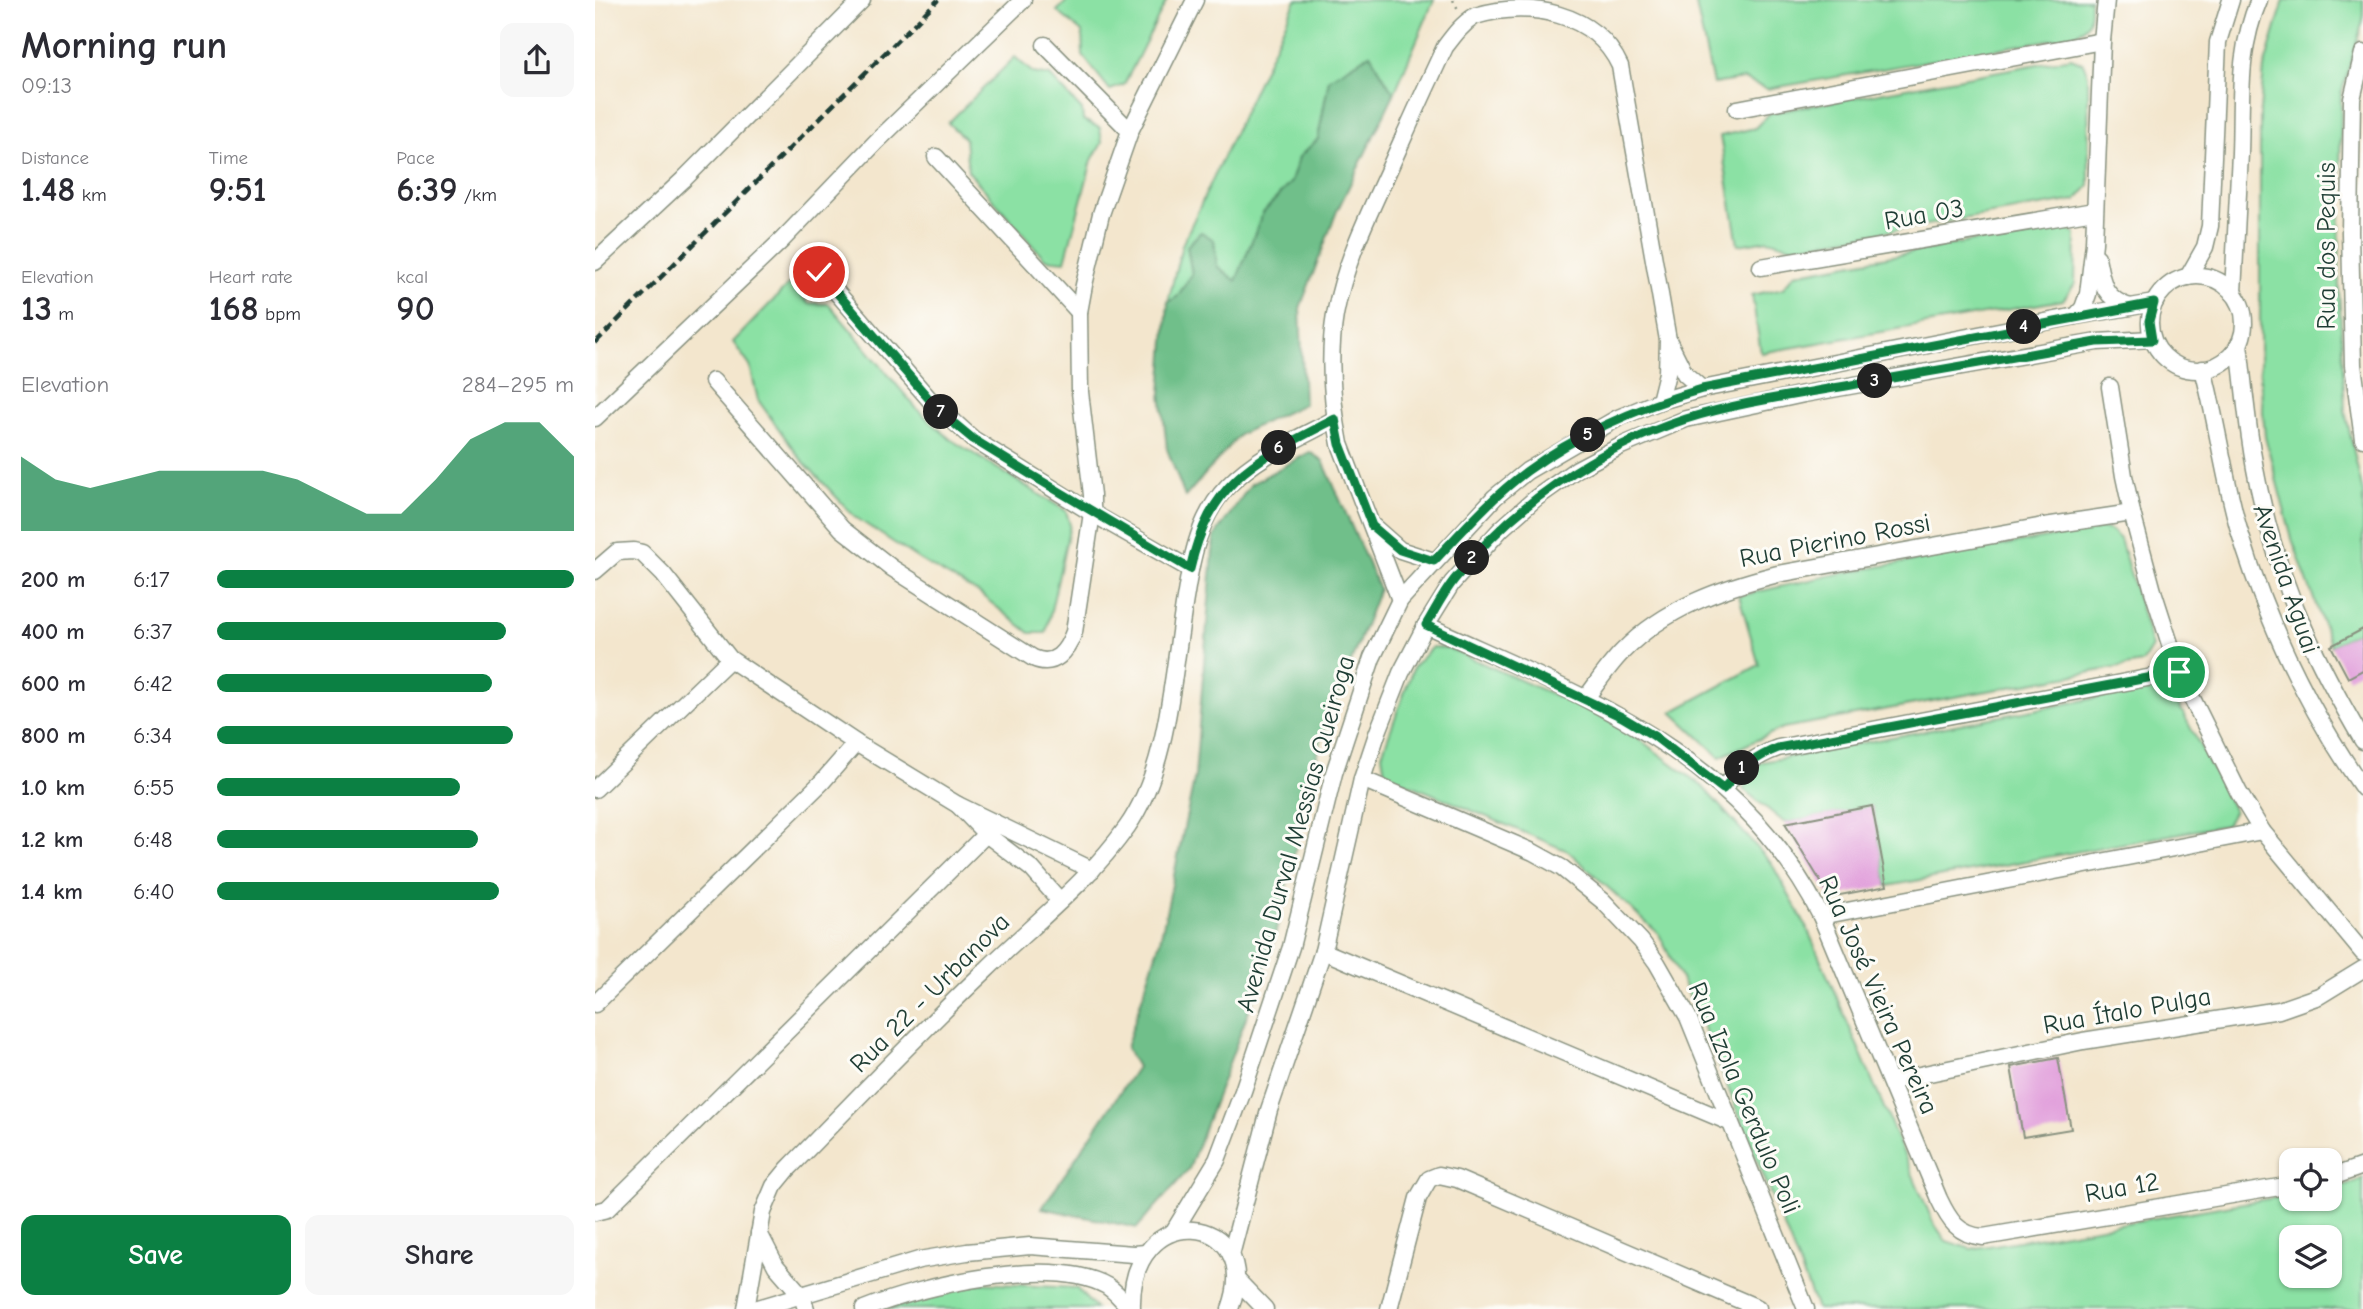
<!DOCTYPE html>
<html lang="en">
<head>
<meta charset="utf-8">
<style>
	body { margin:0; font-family:"Comic Neue",sans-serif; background:#f7f7f7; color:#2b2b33; height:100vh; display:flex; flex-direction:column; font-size:26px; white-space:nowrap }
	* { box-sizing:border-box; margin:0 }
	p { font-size:23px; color:#7c7c81 }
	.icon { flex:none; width:38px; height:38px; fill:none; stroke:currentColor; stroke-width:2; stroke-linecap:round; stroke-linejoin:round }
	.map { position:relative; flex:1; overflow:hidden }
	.panel { display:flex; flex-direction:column; background:#fff; width:595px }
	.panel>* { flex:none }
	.fabs { position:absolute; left:1684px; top:1148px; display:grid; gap:14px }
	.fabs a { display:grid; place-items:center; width:63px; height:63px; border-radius:14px; background:#fff; box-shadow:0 2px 5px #0004; font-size:35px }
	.pin { position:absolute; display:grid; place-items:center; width:60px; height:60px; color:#fff; margin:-30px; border:4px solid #fff; border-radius:50%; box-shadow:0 2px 7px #0007 }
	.km { position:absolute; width:35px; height:35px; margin:-18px; border-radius:50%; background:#222; color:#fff; font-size:19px; line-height:35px; text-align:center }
	.round { display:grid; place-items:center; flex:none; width:74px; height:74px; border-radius:14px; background:#f7f7f7 }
	.head { display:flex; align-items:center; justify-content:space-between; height:119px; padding:0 21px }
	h1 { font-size:38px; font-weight:600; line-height:52px }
	.metrics { display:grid; grid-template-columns:repeat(3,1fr); gap:10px; height:119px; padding:7px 21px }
	.metrics div { display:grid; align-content:center }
	.metrics b { font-size:35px; font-weight:600 }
	.metrics small { font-size:19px; font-weight:400 }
	.metrics p { font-size:19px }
	.chart { height:196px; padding:14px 21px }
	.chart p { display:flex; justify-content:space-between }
	.chart svg { width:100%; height:126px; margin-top:7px; fill:#0b8043; opacity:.7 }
	.action { display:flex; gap:14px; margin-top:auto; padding:14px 21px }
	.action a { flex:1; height:80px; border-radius:14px; background:#0b8043; color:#fff; font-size:28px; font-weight:600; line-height:80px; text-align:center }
	.action a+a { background:#f7f7f7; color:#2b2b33 }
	ul { padding:0 21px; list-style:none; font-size:23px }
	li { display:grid; grid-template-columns:112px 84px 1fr; align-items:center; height:52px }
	li i { height:18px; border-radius:9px; background:#0b8043 }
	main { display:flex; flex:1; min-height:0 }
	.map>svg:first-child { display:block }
	.green { fill:#8be1a4; stroke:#558f6c; stroke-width:2; fill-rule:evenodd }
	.forest { fill:#70bf8a; stroke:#487e5f; stroke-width:2 }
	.building { fill:#e19fdb }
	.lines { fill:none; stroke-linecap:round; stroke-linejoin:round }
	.minor-casing { stroke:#899280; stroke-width:19 }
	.path { stroke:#899280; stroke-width:2.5; stroke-dasharray:2 5; stroke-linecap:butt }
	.minor { stroke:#fff; stroke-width:16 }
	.rail { stroke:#1f3d34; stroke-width:4.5; stroke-dasharray:10 5; stroke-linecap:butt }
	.route-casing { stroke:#fff; stroke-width:14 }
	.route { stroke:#0b8043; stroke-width:9 }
	.labels { text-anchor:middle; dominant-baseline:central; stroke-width:6; stroke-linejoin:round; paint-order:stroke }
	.street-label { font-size:26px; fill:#1f3d34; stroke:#fdfcf7 }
</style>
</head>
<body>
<main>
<section class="panel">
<div class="head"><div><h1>Morning run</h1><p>09:13</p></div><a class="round"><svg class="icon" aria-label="share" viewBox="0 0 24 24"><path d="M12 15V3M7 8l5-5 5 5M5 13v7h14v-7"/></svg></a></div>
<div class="metrics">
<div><p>Distance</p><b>1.48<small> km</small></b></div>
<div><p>Time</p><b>9:51</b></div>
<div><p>Pace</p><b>6:39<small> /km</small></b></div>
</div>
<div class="metrics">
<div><p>Elevation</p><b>13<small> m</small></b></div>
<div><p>Heart rate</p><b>168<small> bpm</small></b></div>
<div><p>kcal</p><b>90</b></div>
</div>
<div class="chart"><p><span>Elevation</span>284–295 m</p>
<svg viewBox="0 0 160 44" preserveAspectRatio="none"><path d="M0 44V18L10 26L20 29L30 26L40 23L50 23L60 23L70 23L80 26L90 32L100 38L110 38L120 26L130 12L140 6L150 6L160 18V44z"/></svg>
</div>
<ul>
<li><b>200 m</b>6:17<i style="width:100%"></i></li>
<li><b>400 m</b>6:37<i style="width:81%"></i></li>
<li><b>600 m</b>6:42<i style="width:77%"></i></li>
<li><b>800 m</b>6:34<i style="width:83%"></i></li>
<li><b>1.0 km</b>6:55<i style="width:68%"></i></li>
<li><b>1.2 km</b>6:48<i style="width:73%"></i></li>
<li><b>1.4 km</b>6:40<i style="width:79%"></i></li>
</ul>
<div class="action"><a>Save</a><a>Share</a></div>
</section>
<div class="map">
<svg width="1768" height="1309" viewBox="0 0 1768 1309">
	<rect width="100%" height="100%" fill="#fdfcf7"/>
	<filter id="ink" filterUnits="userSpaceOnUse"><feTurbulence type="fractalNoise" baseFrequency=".0143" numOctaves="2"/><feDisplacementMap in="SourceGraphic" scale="14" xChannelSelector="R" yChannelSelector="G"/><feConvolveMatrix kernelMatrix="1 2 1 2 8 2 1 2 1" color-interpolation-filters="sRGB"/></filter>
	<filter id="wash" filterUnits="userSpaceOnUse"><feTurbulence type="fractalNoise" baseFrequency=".00686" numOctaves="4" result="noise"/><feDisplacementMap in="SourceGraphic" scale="28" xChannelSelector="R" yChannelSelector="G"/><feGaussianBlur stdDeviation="1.57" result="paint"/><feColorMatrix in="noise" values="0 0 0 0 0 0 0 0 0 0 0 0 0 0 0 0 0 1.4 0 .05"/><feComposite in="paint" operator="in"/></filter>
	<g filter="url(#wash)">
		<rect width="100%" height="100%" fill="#f3e6cd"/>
		<g class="green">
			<path d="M473,0H572L529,85L515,90L488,56L487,32L462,11Z"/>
			<path d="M701,0H839L799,94L775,54L734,79L723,139L704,157L696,182L668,213L641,282L622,266L619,240L606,232L592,246L597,274L582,297L573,302L587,245Z"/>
			<path d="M1100,0H1495C1495,21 1496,26 1477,36L1172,89L1148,79L1118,84Z"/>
			<path d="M1689,0H1768V21L1746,94L1744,286L1750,411L1768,493V629L1736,646L1697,539L1670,437L1665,375V110L1669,68Z"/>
			<path d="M420,57L438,73L455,76L487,110L488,120L505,128L507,143L497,160L470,261L450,259L373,171L370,139L353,123Z"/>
			<path d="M1476,58L1488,63L1493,75L1494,186L1481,200L1199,247L1173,240L1143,245L1125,136L1160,128L1175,113Z"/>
			<path d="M1465,225L1481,234L1480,284L1468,300L1166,353L1157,295L1188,288L1200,274Z"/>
			<path d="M195,283L213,303L234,304L322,409L355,439L471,511L475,525L451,633H435L385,594L325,560L260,517L205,458L163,400L155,366L138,342Z"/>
			<path d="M1508,528L1517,531L1525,539L1557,647L1547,663L1188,728L1125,757L1077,712L1164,665L1144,596L1242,574Z"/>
			<path d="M837,647L853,648L1024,724L1107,786L1177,864L1212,928L1338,1222L1351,1241L1376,1249L1696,1195V1199H1734V1189L1753,1185L1768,1178V1309H1222L1104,1016L1064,934L973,851L790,774L787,754L819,666ZM1696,1237H1734V1276H1696Z"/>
			<path d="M1558,687L1577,692L1639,811L1631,825L1292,886L1277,807L1190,823L1148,789L1162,763Z"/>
			<path d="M384,1283L481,1288L501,1309H293L344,1288Z"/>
		</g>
		<g class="forest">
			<path d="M775,54L799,94L742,211L705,308L709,404L645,434L590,497L572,449L566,393L573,302L582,297L597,274L592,246L606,232L619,240L622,266L641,281L668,213L696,182L704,157L723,139L734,79Z"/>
			<path d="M715,452L728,461L784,589L726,740L676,952L594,1169L542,1228L447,1208L542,1067L531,1048L565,941L600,776L619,537L656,484Z"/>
		</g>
		<g id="blocks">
			<g class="building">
				<path d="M1768,629V670L1753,678L1736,646Z"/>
				<path d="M1277,806L1292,886L1235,897L1190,823Z"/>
				<path d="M1463,1058L1476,1129L1428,1137L1416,1067Z"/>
			</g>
		</g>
	</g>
	<g filter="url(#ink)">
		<use href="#blocks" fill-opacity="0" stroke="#899280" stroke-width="2"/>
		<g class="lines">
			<defs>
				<g id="minor">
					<path d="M450,45L535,131"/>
					<path d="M1768,53L1757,99L1755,232L1758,365L1768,439"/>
					<path d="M1142,109L1507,41"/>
					<path d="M341,157L484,312"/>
					<path d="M1502,257C1507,283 1508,298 1535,307"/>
					<path d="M0,262L88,180L267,0"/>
					<path d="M1166,267L1499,211"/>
					<path d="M224,272L335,400L378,439L497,513L595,569"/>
					<circle cx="1602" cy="323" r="47"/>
					<path d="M1593,277L1610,247L1615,226L1623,42L1636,0"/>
					<path d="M1638,293C1640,246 1643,200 1645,153C1647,98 1642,52 1664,0"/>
					<path d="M1481,316L1488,308L1493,294L1499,243L1507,41L1511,0"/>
					<path d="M1074,342L1090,374L1107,389"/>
					<path d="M1644,344C1650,395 1654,447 1666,497C1686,588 1721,661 1768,741"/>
					<path d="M1608,369C1622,422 1629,478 1644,530C1672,623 1713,709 1768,788"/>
					<path d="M118,381L247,529L297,568L438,658C460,668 472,651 479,632L497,513V495L485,392L484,312L489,285L506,214L535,131L600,0"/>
					<path d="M1515,387L1529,476L1537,513L1558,591L1584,672L1644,793L1667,831L1768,953"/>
					<path d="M0,418L187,240L281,142L428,0"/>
					<path d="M779,527L805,550L839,561"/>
					<path d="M0,571L22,552L39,551L47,553L68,574L135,659L261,743L363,805"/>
					<path d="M805,600L745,444C737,403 733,357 740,315C749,265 771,220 792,174C811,132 830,89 850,47C859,35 867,24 880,16C934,0 1000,12 1025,66L1073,340L1072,373L1065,401"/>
					<path d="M831,625C990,698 1141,750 1226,916L1344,1199C1354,1220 1363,1235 1388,1237L1696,1185"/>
					<path d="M991,698C1003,682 1014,665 1028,651C1070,608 1127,588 1183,574L1443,527L1537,513"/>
					<path d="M767,779L938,852L967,868L1008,901L1046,941L1062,963L1093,1017L1211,1309"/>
					<path d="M1128,788C1144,769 1160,756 1183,748L1584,672"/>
					<path d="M0,789L135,659"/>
					<path d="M465,901L437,869L391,834L363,805L497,870"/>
					<path d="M1226,916L1667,831"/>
					<path d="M728,951L1134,1122"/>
					<path d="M0,1004L227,782L261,743"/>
					<path d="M1296,1081L1488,1041L1684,1010L1724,996L1768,969"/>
					<path d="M1734,1178L1768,1166"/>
					<path d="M0,1212L12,1209L368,857L391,834L399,822"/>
					<path d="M579,1231L622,1160L648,1091L696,947L739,773L777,658L805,600L900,497L932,471L1023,418L1065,401L1107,389L1481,316L1559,303"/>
					<path d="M164,1233L181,1266L207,1296L211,1309"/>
					<path d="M636,1255L674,1110L728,951L767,779L782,734L806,673L831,625L857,583L906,529L941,498L982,469L1026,446L1091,419L1209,394L1502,342L1557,339"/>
					<path d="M642,1280L670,1309"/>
					<path d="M151,1309L168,1212L179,1186L193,1169C259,1102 323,1034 391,970C439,923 493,882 532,827C575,766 578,666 591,593C597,555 605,515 633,486C663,455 703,439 740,419"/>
					<path d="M160,1309L324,1260L372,1252L435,1246L538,1254L551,1253"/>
					<path d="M269,1309C327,1286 455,1255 512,1286C521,1292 528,1300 535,1309"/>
					<path d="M537,1309C533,1196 671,1211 635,1309"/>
					<path d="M794,1309L823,1198L834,1179L844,1175L862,1179L1163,1308"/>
				</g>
			</defs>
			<use href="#minor" class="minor-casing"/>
			<path class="path" d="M858,0L864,11"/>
			<use href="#minor" class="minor"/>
			<path class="rail" d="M0,343L343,0"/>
		</g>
	</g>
	<g class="lines" filter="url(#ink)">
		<defs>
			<path id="route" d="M224,272L335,400L355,420L378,439L438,476L595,569C616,477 663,459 740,419L745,444L777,526L805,550L839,561C868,530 897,497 932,471C984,433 1045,407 1107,389L1559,303L1554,321L1557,340L1502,342C1424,356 1346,370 1267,383C1209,394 1147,401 1091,419C1000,449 918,505 859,580C848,594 840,610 831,625L1027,717L1059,736L1128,789C1144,770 1160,757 1183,748L1584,672"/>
		</defs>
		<use href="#route" class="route-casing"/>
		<use href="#route" class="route"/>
	</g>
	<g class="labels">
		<g class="street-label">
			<text transform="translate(1329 215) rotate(-10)">Rua 03</text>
			<text transform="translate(1732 246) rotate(-90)">Rua dos Pequis</text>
			<text transform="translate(1240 541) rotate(-11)">Rua Pierino Rossi</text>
			<text transform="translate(1691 579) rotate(71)">Avenida Aguai</text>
			<text transform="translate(701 834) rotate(-74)">Avenida Durval Messias Queiroga</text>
			<text transform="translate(335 993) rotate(-45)">Rua 22 - Urbanova</text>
			<text transform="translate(1283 995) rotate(66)">Rua José Vieira Pereira</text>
			<text transform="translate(1532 1011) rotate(-10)">Rua Ítalo Pulga</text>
			<text transform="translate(1149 1098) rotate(67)">Rua Izola Gerdulo Poli</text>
			<text transform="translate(1527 1188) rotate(-10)">Rua 12</text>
		</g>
	</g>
</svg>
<div class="fabs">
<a><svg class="icon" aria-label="locate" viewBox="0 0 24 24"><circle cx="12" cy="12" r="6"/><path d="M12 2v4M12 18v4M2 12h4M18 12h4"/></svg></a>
<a><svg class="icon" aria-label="layers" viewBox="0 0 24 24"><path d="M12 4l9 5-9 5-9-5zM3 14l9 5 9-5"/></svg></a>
</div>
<div class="pin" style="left:1584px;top:672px;background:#1e9e55"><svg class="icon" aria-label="arrive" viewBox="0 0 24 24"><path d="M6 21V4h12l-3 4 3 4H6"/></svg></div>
<div class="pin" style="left:224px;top:272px;background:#d93025"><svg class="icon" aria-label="check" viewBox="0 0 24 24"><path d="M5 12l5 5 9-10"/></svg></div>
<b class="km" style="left:1147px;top:768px">1</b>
<b class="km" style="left:877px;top:558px">2</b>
<b class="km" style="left:1280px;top:381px">3</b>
<b class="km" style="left:1429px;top:327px">4</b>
<b class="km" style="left:993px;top:435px">5</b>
<b class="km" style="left:684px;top:448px">6</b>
<b class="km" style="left:346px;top:412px">7</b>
</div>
</main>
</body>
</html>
